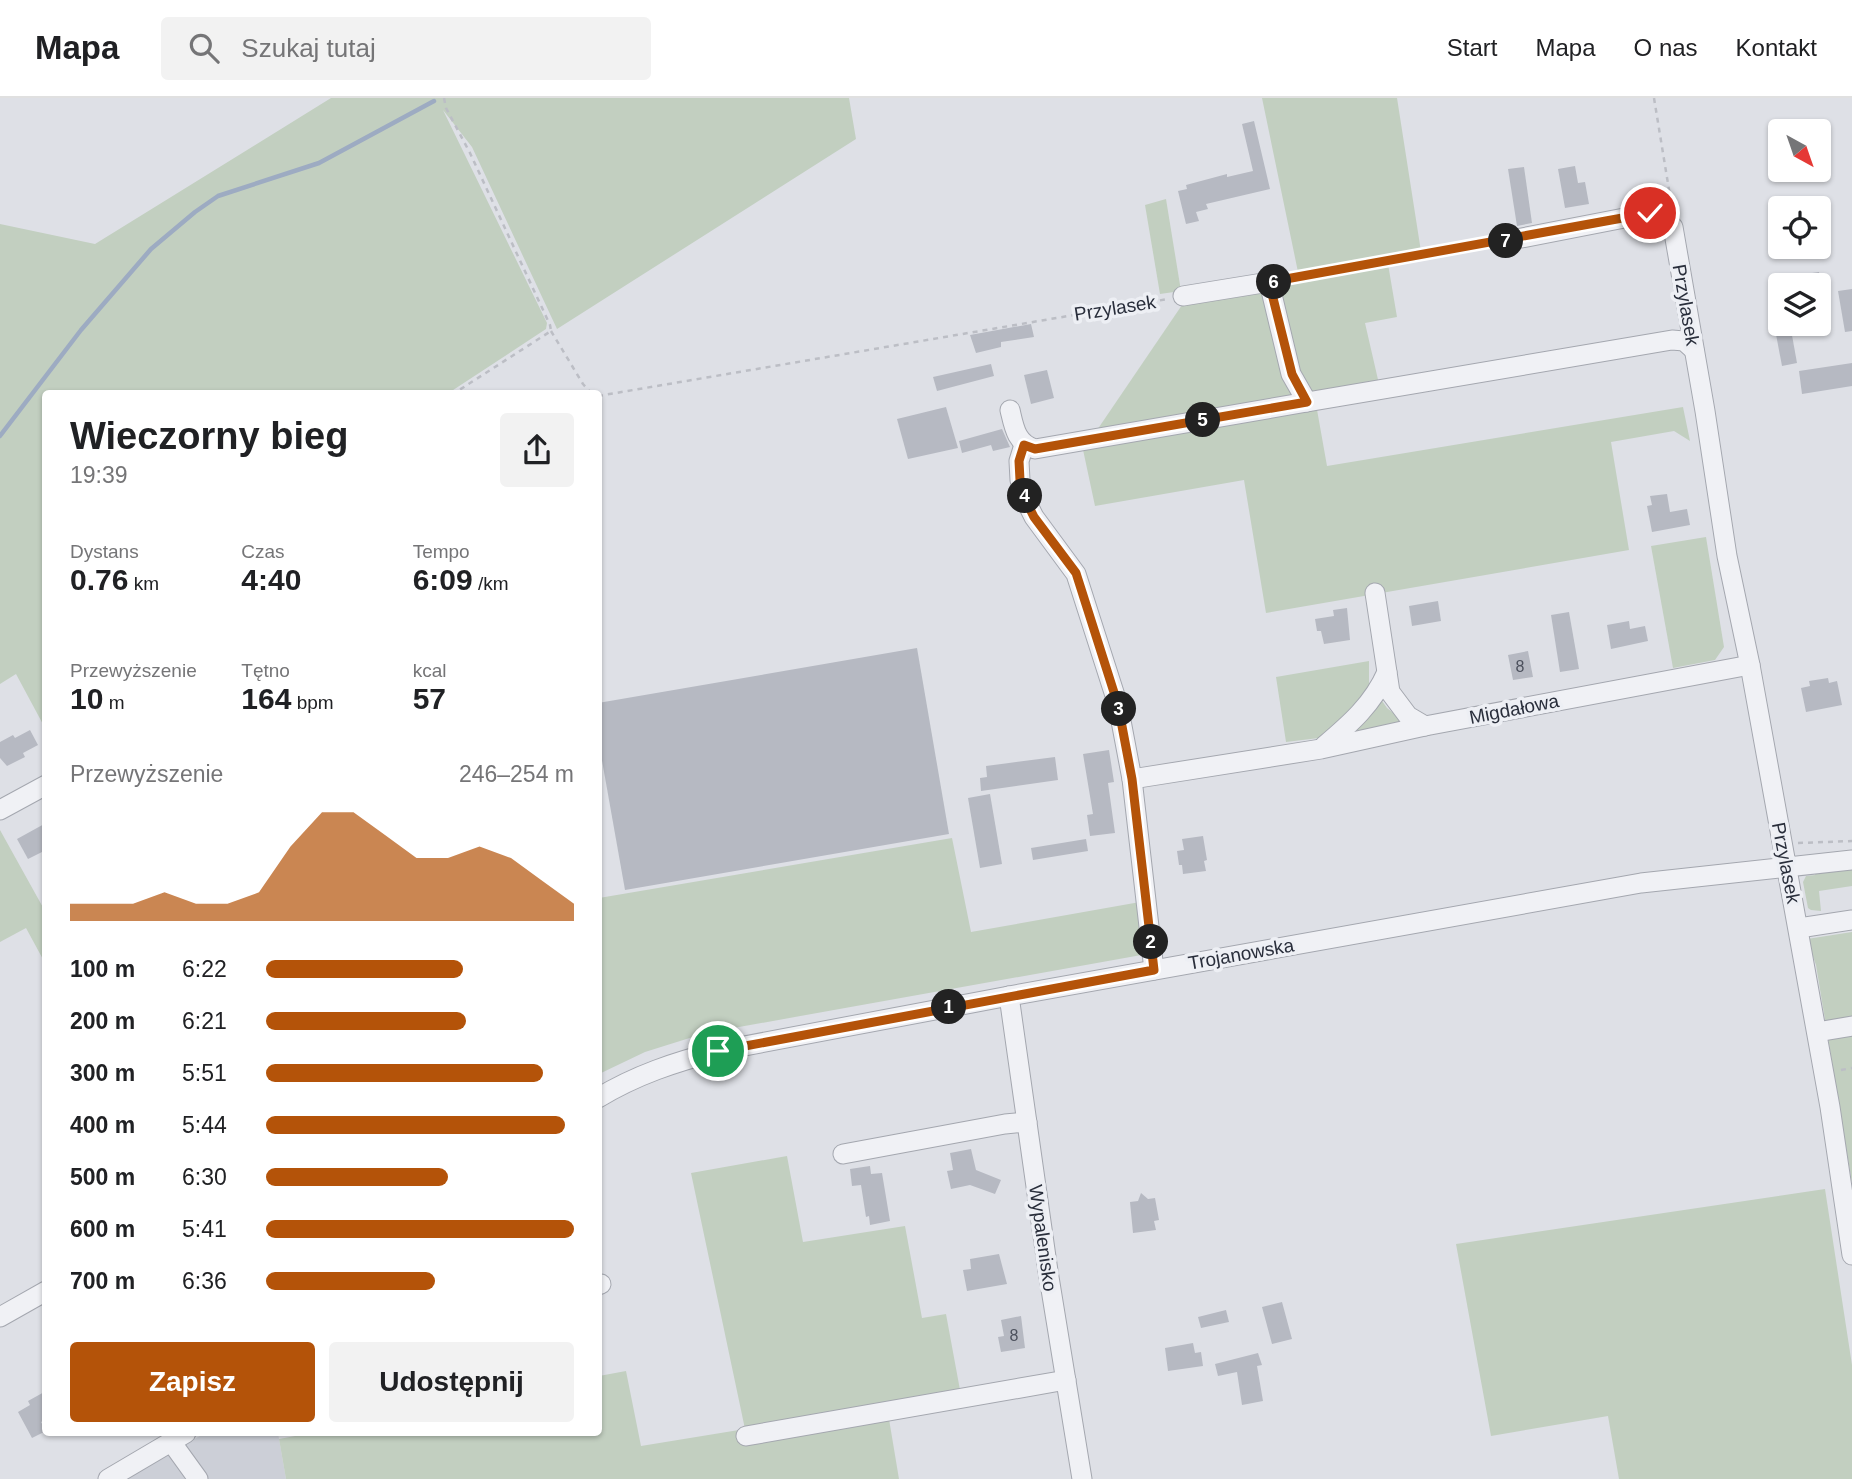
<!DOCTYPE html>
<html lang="pl">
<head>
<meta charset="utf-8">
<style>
	body { margin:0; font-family:Helvetica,sans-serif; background:#f2f2f2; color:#202124; height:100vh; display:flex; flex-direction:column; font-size:26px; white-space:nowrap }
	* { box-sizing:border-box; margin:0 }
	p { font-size:23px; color:#757577 }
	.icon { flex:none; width:38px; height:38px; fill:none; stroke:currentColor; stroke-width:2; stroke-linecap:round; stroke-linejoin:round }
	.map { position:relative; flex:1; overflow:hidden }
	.details { position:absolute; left:42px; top:292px; width:560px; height:1046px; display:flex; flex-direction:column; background:#fff; border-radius:7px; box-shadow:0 2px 5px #0004 }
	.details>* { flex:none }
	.needle { width:46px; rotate:140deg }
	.buttons { position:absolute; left:1768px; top:21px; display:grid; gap:14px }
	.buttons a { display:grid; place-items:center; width:63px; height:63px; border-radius:7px; background:#fff; box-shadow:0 2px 5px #0004; font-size:35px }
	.pin { position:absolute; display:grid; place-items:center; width:60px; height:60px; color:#fff; margin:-30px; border:4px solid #fff; border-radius:50%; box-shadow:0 2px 7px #0007 }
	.km { position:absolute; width:35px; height:35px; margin:-18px; border-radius:50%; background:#222; color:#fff; font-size:19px; line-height:35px; text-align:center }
	.round { display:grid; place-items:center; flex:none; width:74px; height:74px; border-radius:7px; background:#f2f2f2 }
	.summary { display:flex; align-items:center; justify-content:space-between; height:119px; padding:0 28px }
	h1 { font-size:38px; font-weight:600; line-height:52px }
	.figures { display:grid; grid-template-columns:repeat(3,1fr); gap:10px; height:119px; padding:7px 28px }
	.figures div { display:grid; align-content:center }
	.figures b { font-size:30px; font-weight:600 }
	.figures small { font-size:19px; font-weight:400 }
	.figures p { font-size:19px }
	.chart { height:196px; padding:14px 28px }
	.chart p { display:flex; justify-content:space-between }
	.chart svg { width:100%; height:126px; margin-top:7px; fill:#b45309; opacity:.7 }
	.action { display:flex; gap:14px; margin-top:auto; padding:14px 28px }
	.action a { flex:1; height:80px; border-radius:7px; background:#b45309; color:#fff; font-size:28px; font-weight:600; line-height:80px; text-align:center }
	.action a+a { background:#f2f2f2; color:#202124 }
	ul { padding:0 28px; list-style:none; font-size:23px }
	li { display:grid; grid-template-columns:112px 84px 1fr; align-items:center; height:52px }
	li i { height:18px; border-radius:9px; background:#b45309 }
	header { display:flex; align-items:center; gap:42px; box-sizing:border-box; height:98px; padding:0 35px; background:#fff; border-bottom:2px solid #e0e0e0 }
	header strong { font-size:33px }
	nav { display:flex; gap:38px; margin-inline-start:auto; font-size:24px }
	.search { width:490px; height:63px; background:#f2f2f2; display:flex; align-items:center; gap:18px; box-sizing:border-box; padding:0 24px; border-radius:7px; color:#757577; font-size:26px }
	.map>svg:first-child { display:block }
	.built { fill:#cccfd7 }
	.green { fill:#c2cfc0 }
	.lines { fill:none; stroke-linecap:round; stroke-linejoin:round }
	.stream { stroke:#9dabc2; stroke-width:4.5 }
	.building { fill:#b6b9c2 }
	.minor-casing { stroke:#a4a7af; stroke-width:21 }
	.path { stroke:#bcbec5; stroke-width:2.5; stroke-dasharray:5 5; stroke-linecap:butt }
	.minor { stroke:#f0f1f5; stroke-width:19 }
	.route-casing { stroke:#fff; stroke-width:14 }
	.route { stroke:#b45309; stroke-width:9 }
	.labels { text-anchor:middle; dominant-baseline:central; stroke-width:7; stroke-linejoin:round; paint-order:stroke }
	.number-label { font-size:16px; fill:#4c515d }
	.street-label { font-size:19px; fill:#292e3b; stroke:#edeff4 }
</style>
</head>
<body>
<header>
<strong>Mapa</strong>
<div class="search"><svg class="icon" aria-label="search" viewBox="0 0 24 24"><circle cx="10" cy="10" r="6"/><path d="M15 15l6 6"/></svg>Szukaj tutaj</div>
<nav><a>Start</a><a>Mapa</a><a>O nas</a><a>Kontakt</a></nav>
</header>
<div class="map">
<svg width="1852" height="1381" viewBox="0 0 1852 1381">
	<rect width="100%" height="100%" fill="#dee0e6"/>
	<path class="built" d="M205,1335H278L286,1381H125Z"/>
	<g class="green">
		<path d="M331,0H849L856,41L557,231L472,49L443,12L547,225L546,231L447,296H46L45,630L16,576L0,586V126L95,146Z"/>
		<path d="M1262,0H1397L1422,160L1388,166L1397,219L1365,225L1379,286L1310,295L1295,275L1275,178L1298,174Z"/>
		<path d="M1166,101L1181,193L1160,196L1145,107Z"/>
		<path d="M1256,192L1267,198L1292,297L1093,338L1182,207Z"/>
		<path d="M1316,306L1327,368L1683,309L1690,343L1674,333L1611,344L1629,452L1266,515L1244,382L1095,408L1082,347Z"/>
		<path d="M1706,439L1724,549L1715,562L1673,570L1651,448Z"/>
		<path d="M1369,563V588L1361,604L1327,639L1286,644L1276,579Z"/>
		<path d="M1380,600L1387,610L1407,626L1348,636Z"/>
		<path d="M0,732L45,813V865L26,830L0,844Z"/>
		<path d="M952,740L971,834L1140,804L1147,856L739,929L696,938L645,954L599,976V800Z"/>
		<path d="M1852,769V788L1819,793L1821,813L1811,812L1808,810L1803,784L1806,778L1815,777L1816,771Z"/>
		<path d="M1852,834V1085L1816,867L1807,841Z"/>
		<path d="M787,1058L803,1144L905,1128L922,1220L946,1216L960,1292L889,1321L899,1381H286L279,1341L311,1335H598L599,1278L626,1273L641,1348L745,1331L691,1075Z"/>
		<path d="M1825,1091L1852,1267V1381H1619L1608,1318L1491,1338L1456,1146Z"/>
	</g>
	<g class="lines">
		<path class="stream" d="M0,338L81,232L151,151L195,114L218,98L319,65L434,3"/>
	</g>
	<g class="building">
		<path d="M1254,23L1270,91L1206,106L1208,111L1196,114L1199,123L1186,126L1178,93L1187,91L1186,87L1227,76V79L1253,73L1242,26Z"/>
		<path d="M1575,68L1578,85L1585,84L1589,106L1565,110L1558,71Z"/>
		<path d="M1524,69L1532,125L1517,128L1508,71Z"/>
		<path d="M1819,174L1821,187H1780L1779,180Z"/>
		<path d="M1852,191V233L1845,234L1838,193Z"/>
		<path d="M1031,226L1034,239L1001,244V249L976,255L970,237Z"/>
		<path d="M1774,226H1790L1797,265L1782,268Z"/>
		<path d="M1852,265V288L1802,296L1799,273Z"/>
		<path d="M991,266L994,278L937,293L933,279Z"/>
		<path d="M1047,272L1054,300L1031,306L1024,277Z"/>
		<path d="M946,309L958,350L908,361L897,321Z"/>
		<path d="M1002,331L1010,349L993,353L991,347L962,355L959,343Z"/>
		<path d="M1667,396L1670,414L1687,411L1690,427L1652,434L1647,408L1652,407L1650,398Z"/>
		<path d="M1438,503L1441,523L1412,528L1409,508Z"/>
		<path d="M1347,510L1350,542L1324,546L1321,533H1317L1315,521L1334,518L1333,512Z"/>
		<path d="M1569,514L1579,571L1560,574L1551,517Z"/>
		<path d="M1629,523L1630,531L1645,528L1648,543L1611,551L1607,527Z"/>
		<path d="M917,550L949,736L625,792L598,640V605Z"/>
		<path d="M1528,553L1533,579L1513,582L1508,557Z"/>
		<path d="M1828,580L1829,585L1837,583L1842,607L1806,614L1801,590L1810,588L1809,583Z"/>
		<path d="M30,632L38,647L23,655L25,659L7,668L0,660V644L13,637L15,640Z"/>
		<path d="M1109,652L1114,684L1108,685L1115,735L1090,738L1087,717L1093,716L1083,656Z"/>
		<path d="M1055,659L1058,682L981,693L980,680L987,679L986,668Z"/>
		<path d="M990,696L1002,766L980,770L968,700Z"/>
		<path d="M46,725V752L28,761L17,741Z"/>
		<path d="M1203,738L1207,762L1204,763L1206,773L1183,776L1182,767H1179L1177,753L1184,752L1182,741Z"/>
		<path d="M1086,741L1088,753L1033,762L1031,750Z"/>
		<path d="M971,1051L976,1072L1001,1082L995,1096L970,1087L951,1091L947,1073L953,1072L950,1055Z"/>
		<path d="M870,1068L871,1076L882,1075L890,1123L870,1127L869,1118L866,1119L861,1087L852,1088L850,1071Z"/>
		<path d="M1141,1095L1148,1101L1155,1100L1159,1122L1154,1123L1156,1132L1133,1135L1130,1104L1138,1103Z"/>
		<path d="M999,1156L1007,1186L967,1193L963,1172L971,1171L970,1161Z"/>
		<path d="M1282,1204L1292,1241L1272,1246L1262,1209Z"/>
		<path d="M1226,1212L1229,1224L1201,1230L1198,1219Z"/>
		<path d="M1021,1218L1025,1250L1001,1254L998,1239L1004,1238L1001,1222Z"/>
		<path d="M1193,1245L1195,1255L1201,1254L1203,1268L1168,1273L1165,1250Z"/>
		<path d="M1258,1255L1262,1267L1257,1268L1263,1303L1242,1307L1237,1274L1218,1278L1215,1266Z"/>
		<path d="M46,1293V1321L41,1324L46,1333L32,1340L18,1314L30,1307L28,1303Z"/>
	</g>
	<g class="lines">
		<defs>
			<g id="minor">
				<path d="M1506,143L1650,115L1664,119L1673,129L1705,313L1727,458L1750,567L1830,1009L1852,1157"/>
				<path d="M1183,198L1269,184L1291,276L1307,304L1672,242L1684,243L1694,252"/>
				<path d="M1010,312C1014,329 1016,345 1035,351L1307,304"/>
				<path d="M1024,347L1019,363L1020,382L1028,407L1034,419L1076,476L1118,607L1132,681L1154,872"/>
				<path d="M1375,495L1390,594L1408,618L1425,628L1750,567"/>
				<path d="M1324,648C1350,626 1373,606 1387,574"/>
				<path d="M1132,681L1321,651L1425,628"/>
				<path d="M0,712L46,687"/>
				<path d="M1799,830L1852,822"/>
				<path d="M1009,898L1048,1173L1082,1381"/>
				<path d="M1817,934L1852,928"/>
				<path d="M598,1000C636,977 675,964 718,953L1009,898L1641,785L1852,762"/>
				<path d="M843,1056L1005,1026L1027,1024"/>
				<path d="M598,1187L601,1186"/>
				<path d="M0,1219L46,1193"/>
				<path d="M746,1338L1066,1282"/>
				<path d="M172,1345L198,1381"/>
				<path d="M108,1381L186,1335"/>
			</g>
		</defs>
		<use href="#minor" class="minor-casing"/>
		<g class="path">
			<path d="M444,0L446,10L470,55L550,227L551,233L453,296"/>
			<path d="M1654,0L1671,104"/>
			<path d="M1287,181L1490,146"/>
			<path d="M551,233L583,286L592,296"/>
			<path d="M598,298L1168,201"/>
			<path d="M1798,745L1852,743"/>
			<path d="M1841,972L1852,970"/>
		</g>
		<use href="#minor" class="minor"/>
	</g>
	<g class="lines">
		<defs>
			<path id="route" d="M718,953L1154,872L1132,681L1118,607L1076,475L1034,419L1028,407L1020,382L1019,363L1024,347L1035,351L1307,304L1292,276L1269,184L1650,115"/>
		</defs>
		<use href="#route" class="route-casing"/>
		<use href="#route" class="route"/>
	</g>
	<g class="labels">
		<g class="number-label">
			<text x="1520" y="568">8</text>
			<text x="1014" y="1237">8</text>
		</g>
		<g class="street-label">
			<text transform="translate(1686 207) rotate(80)">Przylasek</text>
			<text transform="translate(1115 210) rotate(-9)">Przylasek</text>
			<text transform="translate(1514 611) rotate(-11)">Migdałowa</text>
			<text transform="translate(1786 765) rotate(79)">Przylasek</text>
			<text transform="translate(1241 856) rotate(-10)">Trojanowska</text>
			<text transform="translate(1043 1140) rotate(82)">Wypalenisko</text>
		</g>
	</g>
</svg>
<div class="buttons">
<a><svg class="needle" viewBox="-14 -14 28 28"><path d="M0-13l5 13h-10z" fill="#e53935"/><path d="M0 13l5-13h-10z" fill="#757577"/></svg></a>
<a><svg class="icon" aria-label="locate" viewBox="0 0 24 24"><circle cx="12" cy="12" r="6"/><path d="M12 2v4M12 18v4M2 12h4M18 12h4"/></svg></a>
<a><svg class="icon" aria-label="layers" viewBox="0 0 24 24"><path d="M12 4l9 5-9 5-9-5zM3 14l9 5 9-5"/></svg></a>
</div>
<div class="pin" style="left:718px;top:953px;background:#1e9e55"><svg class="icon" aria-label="arrive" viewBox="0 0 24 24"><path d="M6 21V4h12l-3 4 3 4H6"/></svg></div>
<div class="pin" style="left:1650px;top:115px;background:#d93025"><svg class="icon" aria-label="check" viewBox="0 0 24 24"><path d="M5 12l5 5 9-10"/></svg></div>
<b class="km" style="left:949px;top:909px">1</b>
<b class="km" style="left:1151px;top:844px">2</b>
<b class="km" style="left:1119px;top:611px">3</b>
<b class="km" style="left:1025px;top:398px">4</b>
<b class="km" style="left:1203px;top:322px">5</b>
<b class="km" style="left:1274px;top:184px">6</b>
<b class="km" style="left:1506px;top:143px">7</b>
<section class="details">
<div class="summary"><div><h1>Wieczorny bieg</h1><p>19:39</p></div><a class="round"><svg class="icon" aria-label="share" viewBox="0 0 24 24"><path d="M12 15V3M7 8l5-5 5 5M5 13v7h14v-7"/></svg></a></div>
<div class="figures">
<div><p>Dystans</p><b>0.76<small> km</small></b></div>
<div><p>Czas</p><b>4:40</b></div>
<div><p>Tempo</p><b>6:09<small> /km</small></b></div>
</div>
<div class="figures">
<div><p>Przewyższenie</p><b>10<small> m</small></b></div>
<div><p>Tętno</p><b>164<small> bpm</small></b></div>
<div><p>kcal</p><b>57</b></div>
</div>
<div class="chart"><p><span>Przewyższenie</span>246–254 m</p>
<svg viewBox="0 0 160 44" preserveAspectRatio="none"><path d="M0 44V38L10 38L20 38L30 34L40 38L50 38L60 34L70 18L80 6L90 6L100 14L110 22L120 22L130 18L140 22L150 30L160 38V44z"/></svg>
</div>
<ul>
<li><b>100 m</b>6:22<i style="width:64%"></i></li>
<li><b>200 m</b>6:21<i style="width:65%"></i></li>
<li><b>300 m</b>5:51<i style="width:90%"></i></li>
<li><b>400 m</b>5:44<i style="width:97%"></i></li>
<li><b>500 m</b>6:30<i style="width:59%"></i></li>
<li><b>600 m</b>5:41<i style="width:100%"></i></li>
<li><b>700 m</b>6:36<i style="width:55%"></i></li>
</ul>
<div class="action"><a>Zapisz</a><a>Udostępnij</a></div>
</section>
</div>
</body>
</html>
